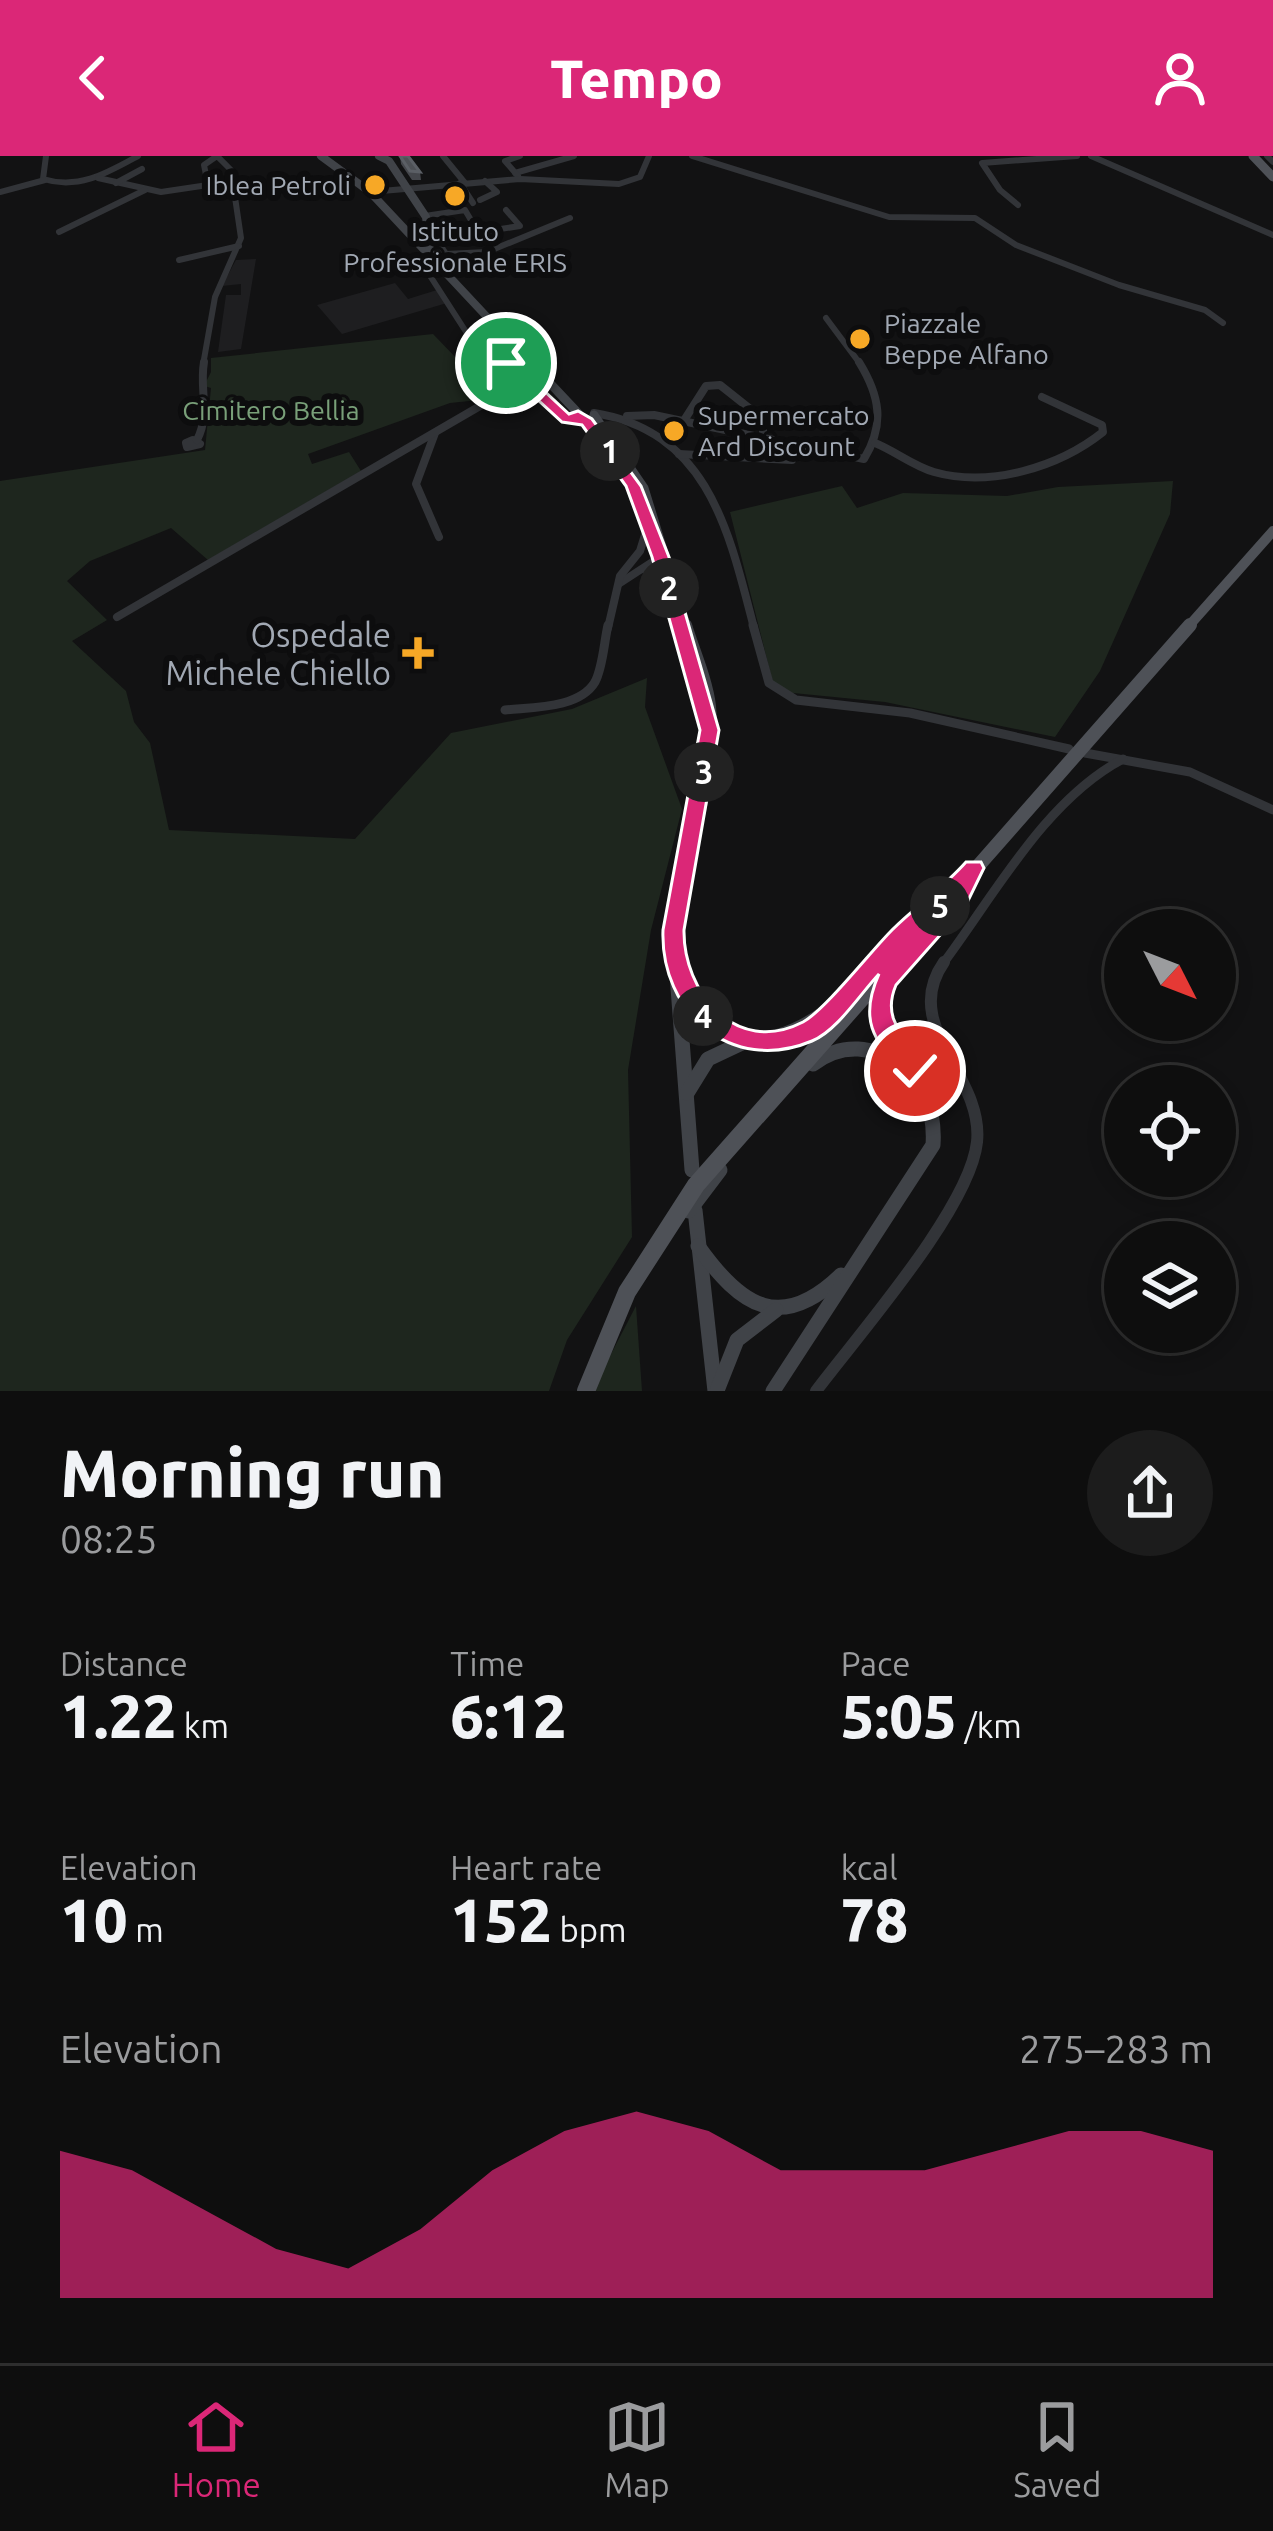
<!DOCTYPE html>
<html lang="en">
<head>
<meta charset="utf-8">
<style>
	body { margin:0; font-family:Ubuntu,sans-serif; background:#1c1c1c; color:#f1f3f6; height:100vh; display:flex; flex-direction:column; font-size:45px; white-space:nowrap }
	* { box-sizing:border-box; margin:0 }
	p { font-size:39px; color:#9b9c9e }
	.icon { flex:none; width:66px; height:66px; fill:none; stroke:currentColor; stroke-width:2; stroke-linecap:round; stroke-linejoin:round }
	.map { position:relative; height:1235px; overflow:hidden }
	.drawer { display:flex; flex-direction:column; background:#0e0e0e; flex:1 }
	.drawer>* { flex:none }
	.needle { width:78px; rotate:132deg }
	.buttons { position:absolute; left:1104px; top:753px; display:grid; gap:24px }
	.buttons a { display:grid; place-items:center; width:132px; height:132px; border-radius:50%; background:#0e0e0e; box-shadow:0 6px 18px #0003,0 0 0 3px #2e2e2e; font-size:60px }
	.pin { position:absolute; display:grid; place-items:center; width:102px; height:102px; color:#fff; margin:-51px; border:6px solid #fff; border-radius:50%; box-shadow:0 3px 12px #0007 }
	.km { position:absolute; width:60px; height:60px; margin:-30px; border-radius:50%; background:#222; color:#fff; font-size:33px; line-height:60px; text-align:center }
	.round { display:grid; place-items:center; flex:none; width:126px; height:126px; border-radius:63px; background:#1c1c1c }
	.headline { display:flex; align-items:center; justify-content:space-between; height:204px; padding:0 60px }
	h1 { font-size:66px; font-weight:800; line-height:90px }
	.stats { display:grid; grid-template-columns:repeat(3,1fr); gap:18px; height:204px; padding:12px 60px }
	.stats div { display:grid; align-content:center }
	.stats b { font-size:60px; font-weight:800 }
	.stats small { font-size:33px; font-weight:400 }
	.stats p { font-size:33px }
	.chart { height:336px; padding:24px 60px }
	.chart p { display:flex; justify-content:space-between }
	.chart svg { width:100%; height:216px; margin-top:12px; fill:#db2777; opacity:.7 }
	header { display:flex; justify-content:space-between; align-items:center; height:156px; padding:0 60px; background:#db2777; color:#fff; font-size:54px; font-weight:800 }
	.dock { display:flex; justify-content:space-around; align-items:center; height:168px; border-top:3px solid #2e2e2e; background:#0e0e0e; font-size:33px; color:#9b9c9e }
	.dock a { display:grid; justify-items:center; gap:6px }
	.dock .selected { color:#db2777 }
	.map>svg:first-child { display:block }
	.built { fill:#1e1e20 }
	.green { fill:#1e261e }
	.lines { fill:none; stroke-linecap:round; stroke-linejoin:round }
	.minor-far3 { stroke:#323438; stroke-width:6 }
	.minor-far2 { stroke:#323438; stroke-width:8 }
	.minor-far1 { stroke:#323438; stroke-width:9 }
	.minor { stroke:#323438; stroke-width:12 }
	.secondary-far3 { stroke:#404348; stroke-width:8 }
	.secondary-far2 { stroke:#404348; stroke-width:9 }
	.secondary-far1 { stroke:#404348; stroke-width:12 }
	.secondary { stroke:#404348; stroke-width:15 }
	.primary-far3 { stroke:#4e5157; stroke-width:9 }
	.primary-far2 { stroke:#4e5157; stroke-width:10 }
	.primary-far1 { stroke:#4e5157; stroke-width:14 }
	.primary { stroke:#4e5157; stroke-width:18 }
	.wall { fill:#44464b }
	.building { fill:#4e5156; stroke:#5b5f65; stroke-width:3 }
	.route { fill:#db2777; stroke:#fff; stroke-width:3 }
	.poi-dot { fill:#f7a826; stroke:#0d0d0e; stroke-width:4.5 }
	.labels { text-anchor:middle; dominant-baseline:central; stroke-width:12; stroke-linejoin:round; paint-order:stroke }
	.far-poi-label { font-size:27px; fill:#a2a9b4; stroke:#0d0d0e; text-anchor:start }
	.far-park-label { font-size:27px; fill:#79a079; stroke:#0d0d0e }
	.poi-label { font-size:33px; fill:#a2a9b4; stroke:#0d0d0e; text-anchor:end }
</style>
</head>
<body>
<header><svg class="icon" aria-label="back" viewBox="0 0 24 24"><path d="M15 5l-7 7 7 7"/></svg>Tempo<svg class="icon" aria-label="person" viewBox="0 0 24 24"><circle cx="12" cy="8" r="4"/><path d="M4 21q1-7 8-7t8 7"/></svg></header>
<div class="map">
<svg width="1273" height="1235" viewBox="0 0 1273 1235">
	<rect width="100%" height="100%" fill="#121213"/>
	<g class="built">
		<path d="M256,103L241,193L218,196L226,139H241V128L222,130L236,104Z"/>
		<path d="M395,127L408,143L437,134L447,147L342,178L317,149Z"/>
	</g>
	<g class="green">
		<path d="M433,178L489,236L479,244L450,247L308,298L312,308L349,296L361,315L208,404L171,372L90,405L67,425L107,464L72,485L126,535L134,566L150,587L169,674L355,683L451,577L572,553L647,522L645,551L682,653L651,774L628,914L632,1081L567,1184L549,1235H0V325L205,294L211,232L204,230L211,216V202Z"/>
		<path d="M1173,325L1170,358L1100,515L1055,581L885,546L783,536L773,527L730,356L842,330L857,352L903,337L1007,340L1058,331Z"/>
		<path d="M636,1150L642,1235H594L597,1225Z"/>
	</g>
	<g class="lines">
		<g class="minor-far3">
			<path d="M46,0L43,23C79,34 107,17 138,0"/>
			<path d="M443,0L465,27"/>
			<path d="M692,0L889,61L975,62L1016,89L1119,129L1205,154L1223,167"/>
			<path d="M1091,0L1273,79"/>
			<path d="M1267,0L1273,6"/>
			<path d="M515,17L574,0"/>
			<path d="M518,20L505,5L520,0"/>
			<path d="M98,22L161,36L208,29L204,9L217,0L231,14L241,82L215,141L203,209"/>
			<path d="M116,27L142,13"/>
			<path d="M460,27L473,47"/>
			<path d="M0,36L45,24"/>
			<path d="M370,36L520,23L619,28L640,21L649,0"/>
			<path d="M480,44L497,36L485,25"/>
			<path d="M1018,49L1000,34L982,7L1077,0"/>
			<path d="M425,60L465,54L478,76"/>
			<path d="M431,74L446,98L487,96L570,62"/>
			<path d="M59,76L145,34"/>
			<path d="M436,83L520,70L506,54"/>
			<path d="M179,104L239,90"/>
			<path d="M432,105L425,112L479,196L511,208"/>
			<path d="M826,162L861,209"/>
			<path d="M474,184L513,209"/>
		</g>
		<g class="minor-far2">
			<path d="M505,206L511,208"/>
			<path d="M510,206L567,263L578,260"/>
			<path d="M594,257C708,275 729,375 754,472"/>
			<path d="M627,260L654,259L864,303C885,268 880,240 859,206"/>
			<path d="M683,266L706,230L720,229L763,263V284"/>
			<path d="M435,277L416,328L439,381"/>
			<path d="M193,284L200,288L187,291L186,287Z"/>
			<path d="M197,284C211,257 199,234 204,206"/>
			<path d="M875,287C895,295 913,310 934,316C990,332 1059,311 1103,276L1102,269L1042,241"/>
			<path d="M679,298L792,304"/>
			<path d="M643,413L666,422"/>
			<path d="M620,427L660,401"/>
			<path d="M117,461L499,239L522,221"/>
			<path d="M608,472L620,420L640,395L649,366"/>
		</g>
		<g class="minor-far1">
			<path d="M753,469L769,527L796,544L910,557L1069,593"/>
			<path d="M505,554C531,551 579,553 595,526C603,511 604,486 608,469"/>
			<path d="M1085,597L1190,616L1273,654"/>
			<path d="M942,809C994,740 1045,644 1123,603"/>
		</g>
		<path class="minor" d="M816,1235C858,1179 970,1052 977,986C984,919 899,870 944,806"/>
		<g class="secondary-far3">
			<path d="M321,0L370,36L532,209"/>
			<path d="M379,0L389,5L426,61L431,102"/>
		</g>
		<g class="secondary-far2">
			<path d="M530,206L594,274"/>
			<path d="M594,259L644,332L687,472"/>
			<path d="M677,460L681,472"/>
		</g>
		<g class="secondary-far1">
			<path d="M680,469L701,544"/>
			<path d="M924,781L964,732"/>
			<path d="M677,809C670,722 719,637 710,550C707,524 694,495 686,469"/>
			<path d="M879,809L935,754"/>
		</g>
		<g class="secondary">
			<path d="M676,806L692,1014"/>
			<path d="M679,823C733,935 823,869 882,806"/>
			<path d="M813,908C843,885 873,891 904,908"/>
			<path d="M687,937L708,903L744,886"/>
			<path d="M695,1054L715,1235"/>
			<path d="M689,1055L720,1014"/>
			<path d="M698,1090C741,1151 781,1177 841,1119"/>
			<path d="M718,1232L737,1184L776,1154"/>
			<path d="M773,1235L933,989C939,905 856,895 891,819"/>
		</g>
		<path class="primary-far3" d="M1253,0L1273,21"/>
		<path class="primary-far2" d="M1187,472L1273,375"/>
		<path class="primary-far1" d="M891,809L1190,469"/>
		<path class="primary" d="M586,1235L627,1136L696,1029L893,806"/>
	</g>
	<path class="wall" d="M400,0L420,16L421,24H412L401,8Z"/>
	<path class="building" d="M400,0H408L420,16L410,15Z"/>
	<path class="route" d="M501,204H511L569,258L578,255L592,263L641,330L669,401L719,574L684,774C683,835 735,901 803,866C825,854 871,795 892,774C916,750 943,732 966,706H981L984,712L965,751L896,829C875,878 932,891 923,923H907C876,885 857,867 879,818C861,837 837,875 812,885C731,919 660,856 663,774L700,574L652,401L626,330L582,269L562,266L501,210Z"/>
	<g class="poi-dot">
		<circle cx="375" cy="29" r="12"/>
		<circle cx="455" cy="40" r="12"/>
		<circle cx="860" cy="183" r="12"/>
		<circle cx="674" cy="275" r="12"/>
		<path d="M412 479h12v12h12v12h-12v12h-12v-12h-12v-12h12z"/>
	</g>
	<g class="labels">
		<g class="far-poi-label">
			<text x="351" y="29" text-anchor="end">Iblea Petroli</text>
			<text x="455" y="75" text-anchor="middle">Istituto<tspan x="455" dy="31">Professionale ERIS</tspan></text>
			<text x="884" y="167">Piazzale<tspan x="884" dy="31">Beppe Alfano</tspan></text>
			<text x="698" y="259">Supermercato<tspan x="698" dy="31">Ard Discount</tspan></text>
		</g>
		<g class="far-park-label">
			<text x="271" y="254">Cimitero Bellia</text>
		</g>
		<g class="poi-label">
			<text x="391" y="478">Ospedale<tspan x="391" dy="38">Michele Chiello</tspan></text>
		</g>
	</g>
</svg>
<div class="buttons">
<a><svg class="needle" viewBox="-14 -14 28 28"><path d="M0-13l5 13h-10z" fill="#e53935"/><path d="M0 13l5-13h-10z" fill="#9b9c9e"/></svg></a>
<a><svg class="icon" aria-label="locate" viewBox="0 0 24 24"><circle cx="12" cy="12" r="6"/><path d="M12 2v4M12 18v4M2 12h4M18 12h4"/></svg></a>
<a><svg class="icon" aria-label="layers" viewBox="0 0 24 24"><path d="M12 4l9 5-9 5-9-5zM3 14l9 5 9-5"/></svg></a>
</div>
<div class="pin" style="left:506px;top:207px;background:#1e9e55"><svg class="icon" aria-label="arrive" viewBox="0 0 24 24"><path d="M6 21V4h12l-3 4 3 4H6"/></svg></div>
<div class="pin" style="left:915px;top:915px;background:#d93025"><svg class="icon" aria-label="check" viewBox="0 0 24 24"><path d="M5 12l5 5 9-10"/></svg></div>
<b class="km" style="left:610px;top:295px">1</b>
<b class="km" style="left:669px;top:432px">2</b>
<b class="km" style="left:704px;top:616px">3</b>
<b class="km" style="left:703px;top:860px">4</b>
<b class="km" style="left:940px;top:750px">5</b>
</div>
<section class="drawer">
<div class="headline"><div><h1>Morning run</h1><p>08:25</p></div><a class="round"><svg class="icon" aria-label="share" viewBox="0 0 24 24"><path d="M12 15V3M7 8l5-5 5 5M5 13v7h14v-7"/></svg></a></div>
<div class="stats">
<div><p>Distance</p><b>1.22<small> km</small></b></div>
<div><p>Time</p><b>6:12</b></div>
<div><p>Pace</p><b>5:05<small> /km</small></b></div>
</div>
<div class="stats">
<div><p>Elevation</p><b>10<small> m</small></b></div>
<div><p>Heart rate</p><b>152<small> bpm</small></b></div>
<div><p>kcal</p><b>78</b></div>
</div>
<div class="chart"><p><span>Elevation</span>275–283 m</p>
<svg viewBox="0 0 160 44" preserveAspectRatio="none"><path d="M0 44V14L10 18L20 26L30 34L40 38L50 30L60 18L70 10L80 6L90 10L100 18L110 18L120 18L130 14L140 10L150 10L160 14V44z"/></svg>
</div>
</section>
<nav class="dock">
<a class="selected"><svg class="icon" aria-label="home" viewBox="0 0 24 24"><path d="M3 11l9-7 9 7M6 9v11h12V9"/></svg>Home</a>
<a><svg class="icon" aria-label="map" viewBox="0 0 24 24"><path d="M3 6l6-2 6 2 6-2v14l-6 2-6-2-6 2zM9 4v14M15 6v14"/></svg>Map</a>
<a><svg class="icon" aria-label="saved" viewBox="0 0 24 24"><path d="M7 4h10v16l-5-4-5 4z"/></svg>Saved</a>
</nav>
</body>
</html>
